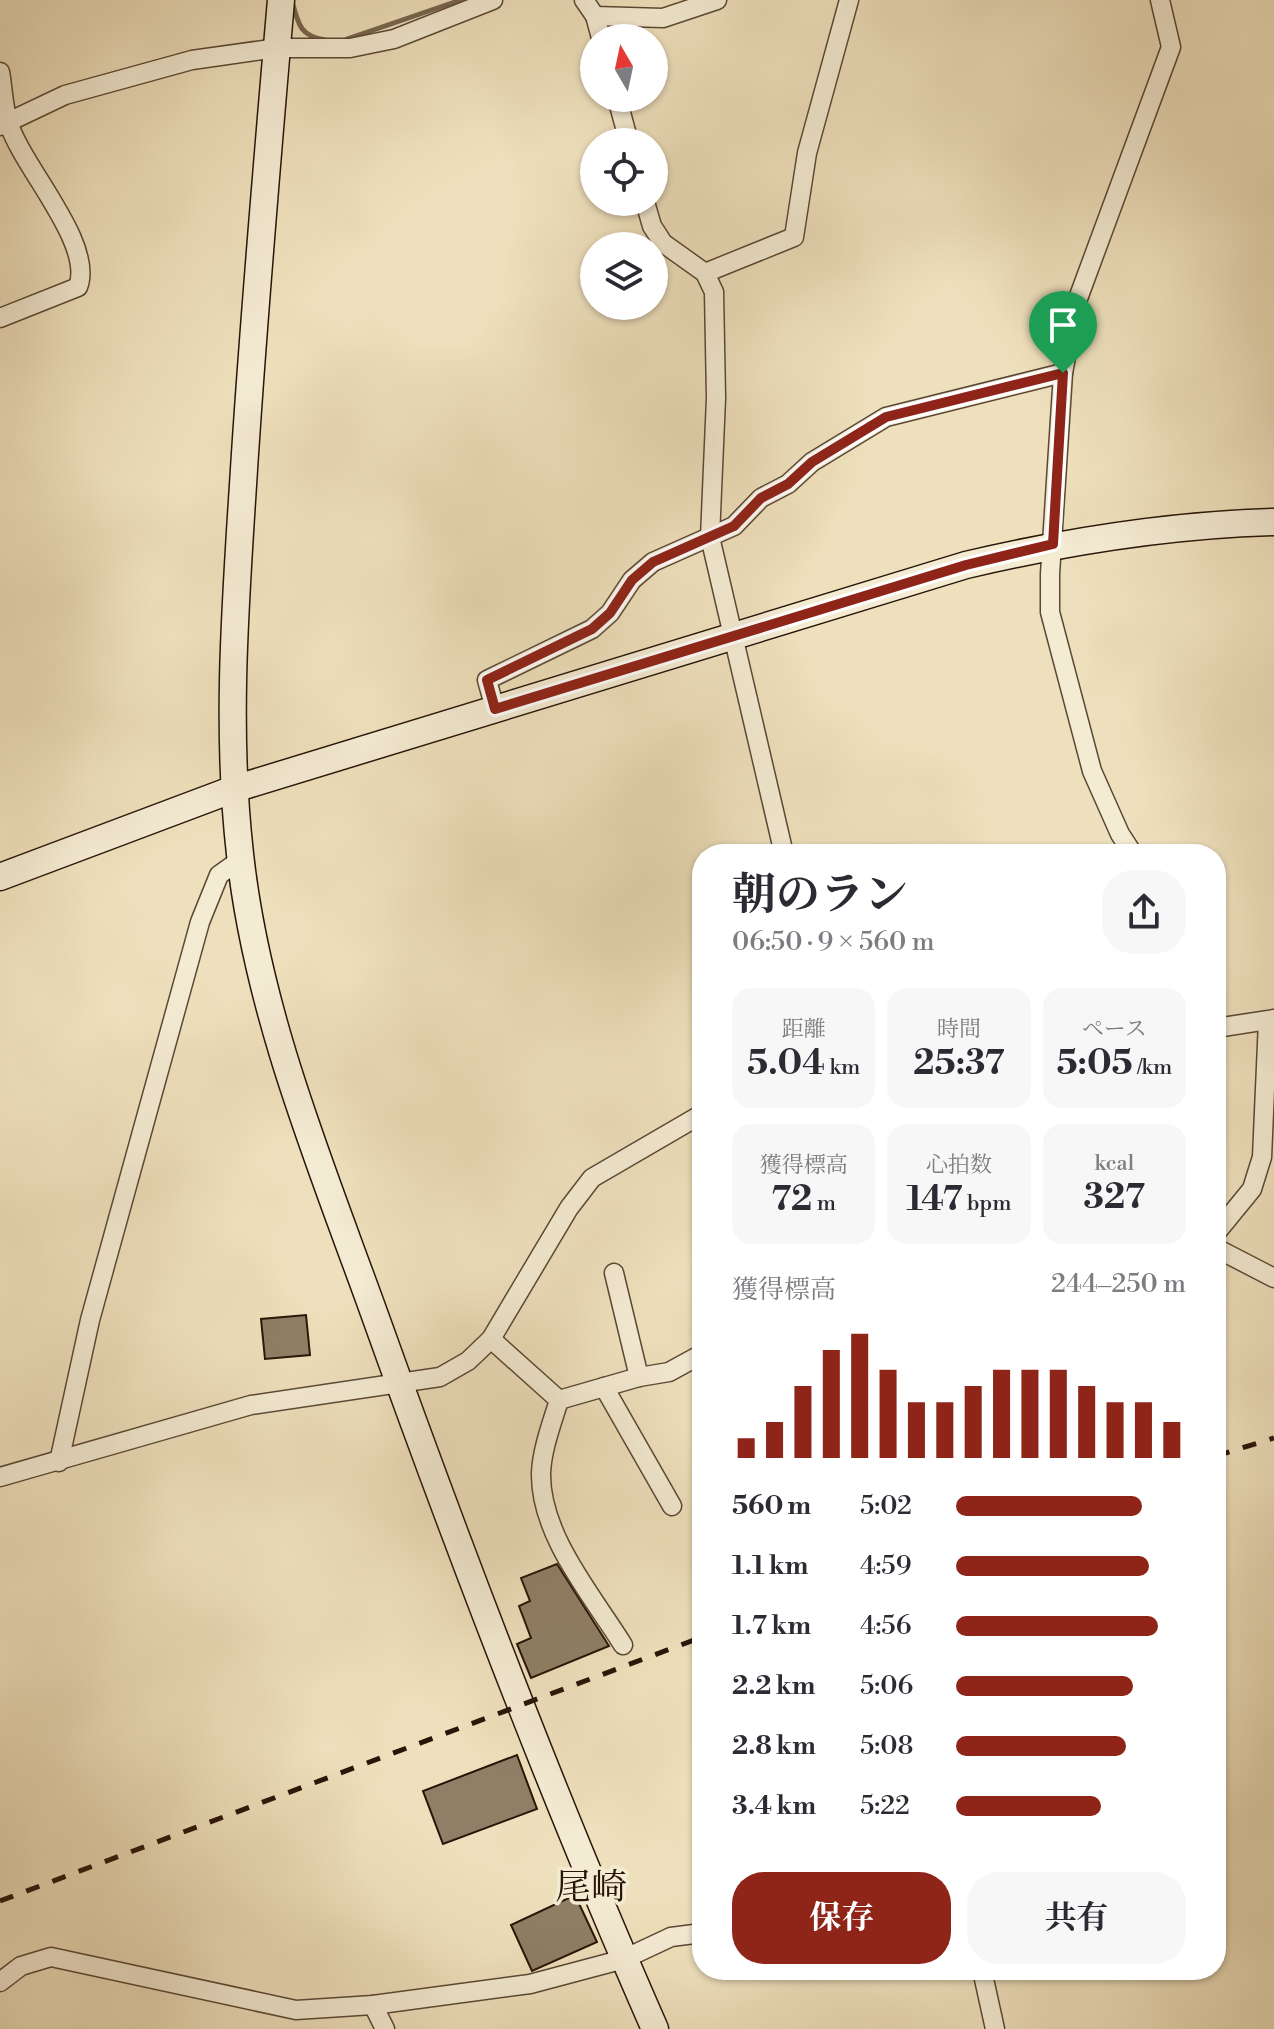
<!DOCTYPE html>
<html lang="ja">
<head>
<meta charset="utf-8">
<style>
	body { margin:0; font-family:"Libre Bodoni","Noto Serif JP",serif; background:#f7f7f7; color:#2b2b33; height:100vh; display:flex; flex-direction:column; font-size:30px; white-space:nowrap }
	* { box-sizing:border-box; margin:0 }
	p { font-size:26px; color:#7c7c81 }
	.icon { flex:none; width:44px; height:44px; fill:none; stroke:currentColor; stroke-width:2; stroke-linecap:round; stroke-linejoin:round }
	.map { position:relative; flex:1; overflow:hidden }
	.side { position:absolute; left:692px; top:844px; width:534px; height:1136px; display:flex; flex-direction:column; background:#fff; border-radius:32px; box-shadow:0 2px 6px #0004 }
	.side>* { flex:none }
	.needle { width:52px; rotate:351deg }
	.fabs { position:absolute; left:580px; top:24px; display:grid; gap:16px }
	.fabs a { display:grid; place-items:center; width:88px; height:88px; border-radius:50%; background:#fff; box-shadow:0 2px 6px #0004; font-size:40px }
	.pin { position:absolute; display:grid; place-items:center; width:68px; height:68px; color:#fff; margin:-82px -34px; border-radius:50% 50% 50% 0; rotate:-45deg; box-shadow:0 0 8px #0007 }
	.pin .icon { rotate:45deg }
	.round { display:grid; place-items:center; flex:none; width:84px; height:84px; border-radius:32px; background:#f7f7f7 }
	.headline { display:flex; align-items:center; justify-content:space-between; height:136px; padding:0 40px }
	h1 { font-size:44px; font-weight:700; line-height:60px }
	.metrics { display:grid; grid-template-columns:repeat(3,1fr); gap:12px; height:136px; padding:8px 40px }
	.metrics div { display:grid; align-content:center; border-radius:20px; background:#f7f7f7; text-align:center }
	.metrics b { font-size:34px; font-weight:700 }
	.metrics small { font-size:22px; font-weight:400 }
	.metrics p { font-size:22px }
	.chart { height:224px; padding:16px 40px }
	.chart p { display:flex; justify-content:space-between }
	.chart svg { width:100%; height:144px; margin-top:8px; stroke:#8f2418; stroke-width:6 }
	.primary-button { display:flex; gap:16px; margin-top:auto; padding:16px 40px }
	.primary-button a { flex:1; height:92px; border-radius:32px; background:#8f2418; color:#fff; font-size:32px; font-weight:700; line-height:92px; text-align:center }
	.primary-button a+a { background:#f7f7f7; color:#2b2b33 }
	ul { padding:0 40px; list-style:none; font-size:26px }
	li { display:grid; grid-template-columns:128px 96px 1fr; align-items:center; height:60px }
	li i { height:20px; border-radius:10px; background:#8f2418 }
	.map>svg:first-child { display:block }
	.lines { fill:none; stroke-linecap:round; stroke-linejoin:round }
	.stream { stroke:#77654f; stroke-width:5 }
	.building { fill:#8f7f66; stroke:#291508; stroke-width:2 }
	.street-casing { stroke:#5a4835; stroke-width:21 }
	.secondary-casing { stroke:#291508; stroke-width:29 }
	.street { stroke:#f4ebd3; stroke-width:18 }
	.secondary { stroke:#f4ebd3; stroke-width:26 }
	.rail { stroke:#291508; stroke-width:5; stroke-dasharray:14 14; stroke-linecap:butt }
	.route-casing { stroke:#fff; stroke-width:16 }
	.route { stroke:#8f2418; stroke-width:10 }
	.labels { text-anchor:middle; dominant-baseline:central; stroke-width:7; stroke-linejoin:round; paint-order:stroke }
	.quarter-label { font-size:36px; fill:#291508; stroke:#f4ebd3 }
</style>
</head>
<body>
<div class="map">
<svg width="1274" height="2029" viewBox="0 0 1274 2029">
	<rect width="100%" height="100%" fill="#eee0bc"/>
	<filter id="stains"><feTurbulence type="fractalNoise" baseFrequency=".0025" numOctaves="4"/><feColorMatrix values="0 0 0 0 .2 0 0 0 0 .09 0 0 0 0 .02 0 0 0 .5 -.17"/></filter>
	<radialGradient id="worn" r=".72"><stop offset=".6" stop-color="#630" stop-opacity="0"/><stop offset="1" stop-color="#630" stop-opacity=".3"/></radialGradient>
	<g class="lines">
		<g class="stream">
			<path d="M292,1C298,24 300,36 325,40"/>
			<path d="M347,39L461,0"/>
		</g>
	</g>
	<g class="building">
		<path d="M306,1315L310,1355L265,1359L261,1319Z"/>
		<path d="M557,1564L609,1646L531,1678L517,1644L531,1638L519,1606L530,1601L521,1578Z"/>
		<path d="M517,1755L537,1809L443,1844L423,1791Z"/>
		<path d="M575,1895L597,1942L532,1971L511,1925Z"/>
	</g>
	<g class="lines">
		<defs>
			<g id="street">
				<path d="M584,0L595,16L601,38"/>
				<path d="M595,16L663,18L717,0"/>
				<path d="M0,72C3,88 3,105 8,121C20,165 95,243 78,287L0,318"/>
				<path d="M617,98L629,142"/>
				<path d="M0,126L65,95L192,60L277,48H350L394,39L493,0"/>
				<path d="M645,202L652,226L663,243L705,273L714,292L716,398L710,537L784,854"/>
				<path d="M705,273L794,237L807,153L849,0"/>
				<path d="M495,709L487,680L592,629L610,613L632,580L653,562L734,526L761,498L788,484L812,462L886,417L1063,373"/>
				<path d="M1133,854L1120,834L1092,771L1050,612V574L1063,373L1076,304L1171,47L1160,0"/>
				<path d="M1216,1028L1274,1019"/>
				<path d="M1216,1233L1252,1189L1262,1157L1268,1021"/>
				<path d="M1216,1248L1274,1278"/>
				<path d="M614,1273L639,1377"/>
				<path d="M491,1339L559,1400L639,1377L669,1372L702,1354"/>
				<path d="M604,1387L672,1506"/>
				<path d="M559,1400C552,1423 542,1449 541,1473C540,1535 592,1595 623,1645"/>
				<path d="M59,1462L90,1320L200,922L219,875L240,860"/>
				<path d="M0,1477L251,1405L440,1377L468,1361L491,1339L569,1208L592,1178L702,1114"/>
				<path d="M982,1970L995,2029"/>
				<path d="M0,1982L21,1966L51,1957L296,2010L373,2005L530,1984L624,1959L671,1937L702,1933"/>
				<path d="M373,2005L385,2029"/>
			</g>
			<g id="secondary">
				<path d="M281,0C267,162 253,323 243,485C235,609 226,731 240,854C257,1012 320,1163 373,1310C460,1553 551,1793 655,2029"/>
				<path d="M0,877L234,789L966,565C1068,541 1169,525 1274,522"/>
			</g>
		</defs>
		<use href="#street" class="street-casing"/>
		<use href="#secondary" class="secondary-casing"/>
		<use href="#street" class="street"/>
		<use href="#secondary" class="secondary"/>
		<g class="rail">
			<path d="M1216,1456L1274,1438"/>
			<path d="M0,1901L702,1637"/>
		</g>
	</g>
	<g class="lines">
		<defs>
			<path id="route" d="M1063,373L1053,544L966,565L495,709L487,680L592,629L610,613L632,580L653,562L734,526L761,498L788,484L812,462L886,417Z"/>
		</defs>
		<use href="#route" class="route-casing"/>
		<use href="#route" class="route"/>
	</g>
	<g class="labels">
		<g class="quarter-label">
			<text x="591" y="1888">尾崎</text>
		</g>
	</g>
	<rect width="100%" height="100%" filter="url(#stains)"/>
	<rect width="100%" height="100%" fill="url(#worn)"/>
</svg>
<div class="fabs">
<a><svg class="needle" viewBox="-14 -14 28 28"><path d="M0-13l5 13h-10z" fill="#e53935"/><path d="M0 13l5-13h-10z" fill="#7c7c81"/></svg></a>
<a><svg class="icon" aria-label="locate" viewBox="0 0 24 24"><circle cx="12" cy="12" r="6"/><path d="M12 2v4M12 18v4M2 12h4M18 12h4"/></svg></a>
<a><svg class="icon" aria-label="layers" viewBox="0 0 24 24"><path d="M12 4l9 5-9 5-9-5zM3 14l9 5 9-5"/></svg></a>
</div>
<div class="pin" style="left:1063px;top:373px;background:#1e9e55"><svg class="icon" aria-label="arrive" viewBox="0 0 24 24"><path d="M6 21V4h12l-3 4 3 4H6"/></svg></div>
<section class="side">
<div class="headline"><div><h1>朝のラン</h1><p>06:50 · 9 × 560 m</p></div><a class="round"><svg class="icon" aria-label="share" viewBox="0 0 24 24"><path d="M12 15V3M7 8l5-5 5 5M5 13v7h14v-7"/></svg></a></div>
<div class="metrics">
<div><p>距離</p><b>5.04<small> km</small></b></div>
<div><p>時間</p><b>25:37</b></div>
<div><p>ペース</p><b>5:05<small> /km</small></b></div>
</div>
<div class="metrics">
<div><p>獲得標高</p><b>72<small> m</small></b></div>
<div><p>心拍数</p><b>147<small> bpm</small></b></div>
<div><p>kcal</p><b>327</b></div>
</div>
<div class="chart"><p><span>獲得標高</span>244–250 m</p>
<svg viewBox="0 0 160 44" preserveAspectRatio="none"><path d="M5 44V38M15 44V33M25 44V22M35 44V11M45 44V6M55 44V17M65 44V27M75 44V27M85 44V22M95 44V17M105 44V17M115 44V17M125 44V22M135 44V27M145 44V27M155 44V33"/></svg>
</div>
<ul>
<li><b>560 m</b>5:02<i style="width:81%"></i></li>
<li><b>1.1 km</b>4:59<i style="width:84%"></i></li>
<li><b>1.7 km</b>4:56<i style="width:88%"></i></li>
<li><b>2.2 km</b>5:06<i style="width:77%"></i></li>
<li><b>2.8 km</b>5:08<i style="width:74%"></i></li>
<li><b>3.4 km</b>5:22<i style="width:63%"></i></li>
</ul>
<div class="primary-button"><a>保存</a><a>共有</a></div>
</section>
</div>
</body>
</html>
